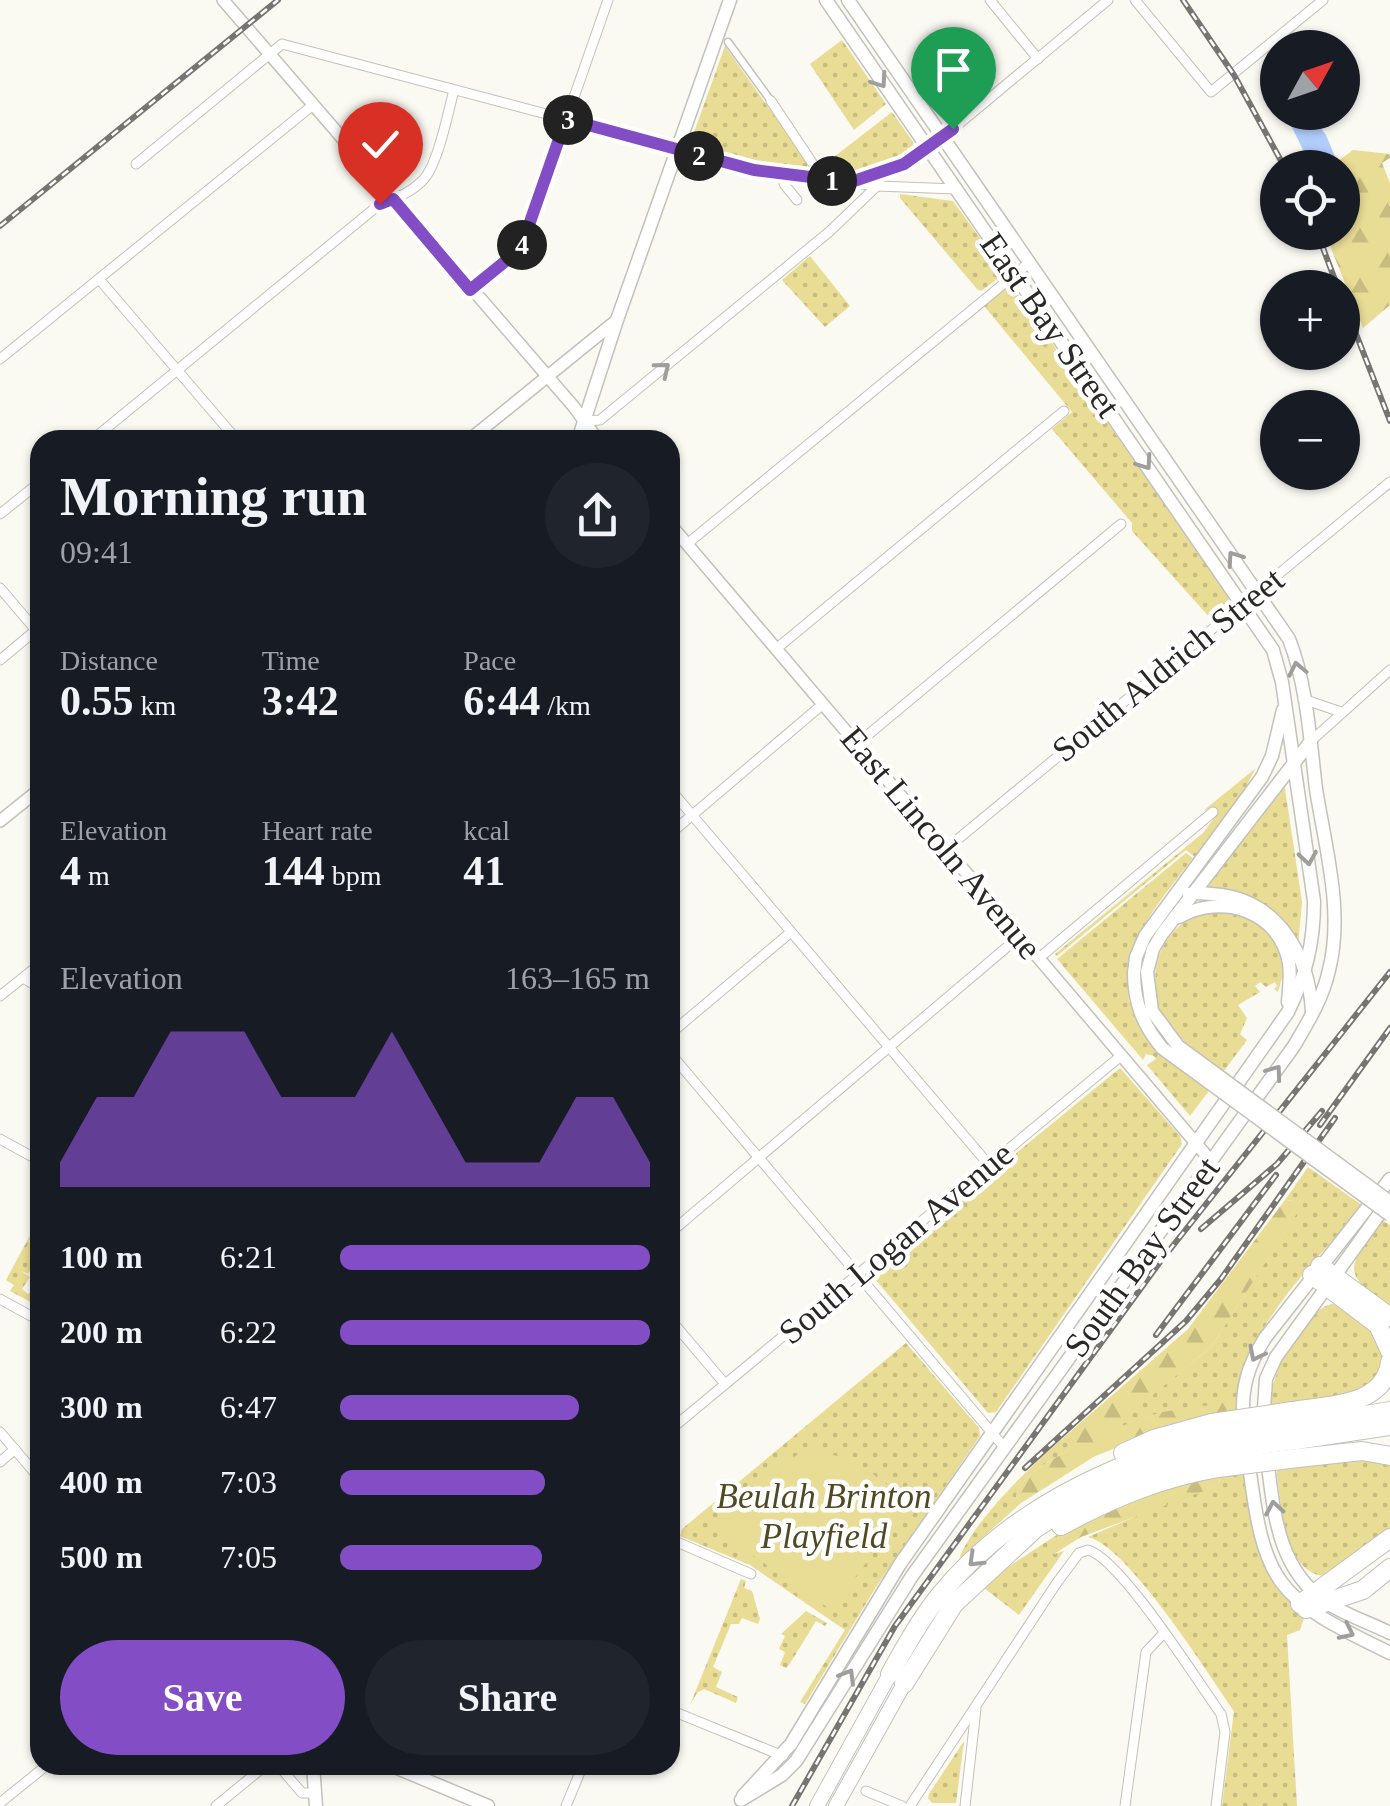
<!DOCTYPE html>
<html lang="en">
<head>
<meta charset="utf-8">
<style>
	body { margin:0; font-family:Georgia,serif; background:#20242c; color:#f1f3f6; height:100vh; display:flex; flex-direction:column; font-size:38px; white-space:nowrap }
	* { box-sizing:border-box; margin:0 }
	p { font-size:32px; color:#9ea1a6 }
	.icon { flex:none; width:55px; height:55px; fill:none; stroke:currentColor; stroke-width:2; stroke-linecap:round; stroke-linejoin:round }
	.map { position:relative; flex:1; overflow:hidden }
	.panel { position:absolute; left:30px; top:430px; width:650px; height:1345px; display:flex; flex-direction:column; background:#171b24; border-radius:30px; box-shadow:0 2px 8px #0004 }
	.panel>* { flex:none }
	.needle { width:65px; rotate:50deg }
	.fabs { position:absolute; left:1260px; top:30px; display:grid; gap:20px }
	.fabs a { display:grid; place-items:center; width:100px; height:100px; border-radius:50%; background:#171b24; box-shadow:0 2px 8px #0004; font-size:50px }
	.pin { position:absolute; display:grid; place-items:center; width:85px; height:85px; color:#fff; margin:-102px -42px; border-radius:50% 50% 50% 0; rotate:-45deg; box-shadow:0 0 10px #0007 }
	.pin .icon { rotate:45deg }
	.km { position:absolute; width:50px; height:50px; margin:-25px; border-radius:50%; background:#222; color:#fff; font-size:28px; line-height:50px; text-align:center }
	.round { display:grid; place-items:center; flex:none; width:105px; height:105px; border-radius:52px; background:#20242c }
	.summary { display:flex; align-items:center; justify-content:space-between; height:170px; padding:0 30px }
	h1 { font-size:55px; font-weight:800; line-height:75px }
	.stats { display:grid; grid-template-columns:repeat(3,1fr); gap:15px; height:170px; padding:10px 30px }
	.stats div { display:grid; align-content:center }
	.stats b { font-size:42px; font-weight:800 }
	.stats small { font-size:28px; font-weight:400 }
	.stats p { font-size:28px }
	.chart { height:280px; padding:20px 30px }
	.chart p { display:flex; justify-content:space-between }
	.chart svg { width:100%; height:180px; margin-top:10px; fill:#834dc5; opacity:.7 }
	.button { display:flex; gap:20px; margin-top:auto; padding:20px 30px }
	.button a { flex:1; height:115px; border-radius:60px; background:#834dc5; color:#fff; font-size:40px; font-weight:800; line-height:115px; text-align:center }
	.button a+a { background:#20242c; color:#f1f3f6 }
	ul { padding:0 30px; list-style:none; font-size:32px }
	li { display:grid; grid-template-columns:160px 120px 1fr; align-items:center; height:75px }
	li i { height:25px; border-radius:12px; background:#834dc5 }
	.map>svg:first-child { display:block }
	.green { fill:url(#green-dots) }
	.forest { fill:url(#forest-firs) }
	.pitch { fill:#e9dc95 }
	.water { fill:#b1cdfa }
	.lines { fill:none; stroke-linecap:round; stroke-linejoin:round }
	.pedestrian-casing { stroke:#c2c1ba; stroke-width:9 }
	.minor-casing { stroke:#c2c1ba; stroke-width:11 }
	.tertiary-casing { stroke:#c2c1ba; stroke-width:14 }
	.secondary-casing { stroke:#c2c1ba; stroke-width:15 }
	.primary-casing { stroke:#c2c1ba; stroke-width:16 }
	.motorway-casing { stroke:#c2c1ba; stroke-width:20 }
	.pedestrian { stroke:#fff; stroke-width:6 }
	.minor { stroke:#fff; stroke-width:9 }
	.tertiary { stroke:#fff; stroke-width:11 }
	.secondary { stroke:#fff; stroke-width:12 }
	.primary { stroke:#fff; stroke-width:14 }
	.motorway { stroke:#fff; stroke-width:18 }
	.rail-casing { stroke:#767571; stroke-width:6 }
	.rail { stroke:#fff; stroke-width:2.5; stroke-dasharray:8; stroke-linecap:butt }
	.secondary-bridge-casing { stroke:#c2c1ba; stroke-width:15; stroke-linecap:butt }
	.motorway-bridge-casing { stroke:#c2c1ba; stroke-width:20; stroke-linecap:butt }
	.secondary-bridge { stroke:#fff; stroke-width:12 }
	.motorway-bridge { stroke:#fff; stroke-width:18 }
	.oneway { stroke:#9f9e9d }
	.route-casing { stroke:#fff; stroke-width:20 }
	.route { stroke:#834dc5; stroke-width:12 }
	.labels { text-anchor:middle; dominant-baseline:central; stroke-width:9; stroke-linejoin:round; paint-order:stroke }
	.street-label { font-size:35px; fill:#292826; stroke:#fff }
	.park-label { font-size:35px; font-style:italic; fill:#514921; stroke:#fff }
</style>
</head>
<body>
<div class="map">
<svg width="1390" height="1806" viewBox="0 0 1390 1806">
	<defs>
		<pattern id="green-dots" width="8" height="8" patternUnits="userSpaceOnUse" patternTransform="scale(2.5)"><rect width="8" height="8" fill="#e9dc95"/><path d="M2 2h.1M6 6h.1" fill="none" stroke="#c8bd80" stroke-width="1.8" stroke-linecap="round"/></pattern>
		<pattern id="forest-firs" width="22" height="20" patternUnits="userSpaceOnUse" patternTransform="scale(2.5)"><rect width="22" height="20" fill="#e9dc95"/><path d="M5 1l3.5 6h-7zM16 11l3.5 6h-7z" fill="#c8bd80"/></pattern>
	</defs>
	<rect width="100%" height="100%" fill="#faf9f2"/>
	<g class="green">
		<path d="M842,40L886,104L854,130L810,64Z"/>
		<path d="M725,46L807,162V169L743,159L695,143L693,135Z"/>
		<path d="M892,112L913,142V151C887,173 854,173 821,171V167Z"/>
		<path d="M900,194L953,201L1001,267L1000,277L981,291L977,289L900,198Z"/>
		<path d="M810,256L850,306L825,327L782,280Z"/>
		<path d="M1007,287L1015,290L1229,597L1227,605L1211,619L1132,531V523L1052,429L1072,412L984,306Z"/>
		<path d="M1256,768L1240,797L1195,857L1186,850L1057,956L1055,954L1203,833L1217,814L1212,807L1203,811Z"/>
		<path d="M1284,782L1302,902L1298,946L1278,914L1259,901L1205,886Z"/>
		<path d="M1186,853L1193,858C1156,907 1124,937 1129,1002L1156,995C1143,896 1275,878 1285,978H1282L1278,992L1274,989L1277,986L1275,982L1266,987L1260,982L1255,986L1260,992L1238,1005L1247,1018L1240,1034L1247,1040L1190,1116L1147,1065L1156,1059L1154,1056L1146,1054L1143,1060L1057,959Z"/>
		<path d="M1120,1068L1180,1136L1182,1144L996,1412L988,1413L870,1273Z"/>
		<path d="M1308,1167L1363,1206C1314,1264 1237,1333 1237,1413L1162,1412L1107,1432L1211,1347L1300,1208L1295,1201L1285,1200Z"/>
		<path d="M1382,1220L1390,1225V1310C1340,1269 1347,1271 1382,1220Z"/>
		<path d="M33,1230L40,1234V1240L31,1238L29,1241L31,1244L40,1241V1253L28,1274L21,1271L30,1277L22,1289L28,1294L40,1285V1307L10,1291L14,1285L6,1280Z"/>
		<path d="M1338,1303L1369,1322L1384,1350L1381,1372L1358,1394L1268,1408C1272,1375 1300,1306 1338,1303Z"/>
		<path d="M906,1343L979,1428L980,1436L876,1587L805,1704L800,1702L845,1630L750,1565L680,1536L682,1529Z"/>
		<path d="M1062,1439L1070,1445L1069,1450C1049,1462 1023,1473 1016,1496L1021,1503L959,1559C973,1521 1031,1466 1062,1439Z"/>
		<path d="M1367,1456L1390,1462V1531L1324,1576C1282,1572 1281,1499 1276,1466Z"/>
		<path d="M1244,1470C1252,1526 1258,1577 1305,1615L1300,1630L1287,1635L1297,1806H1222L1234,1711C1208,1674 1128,1546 1088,1537L1169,1502L1220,1485L1219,1474Z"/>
		<path d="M1078,1521L1069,1533L1052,1541L1054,1554L1064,1551L1019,1615L984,1588L999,1573Z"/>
		<path d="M741,1579L746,1581L744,1588L752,1591L760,1619L758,1624L742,1618L739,1624H731L713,1667L722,1672L716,1687L738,1697L736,1703L704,1689L697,1693L690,1705Z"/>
		<path d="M806,1611L827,1623L825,1626L816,1621L789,1665L786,1668L780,1665L785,1652L779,1649L785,1636L781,1634Z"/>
		<path d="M964,1741L956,1803H932L928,1798L929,1794Z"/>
	</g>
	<g class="forest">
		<path d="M1353,150L1390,154V158L1382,163L1390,183V305L1363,328L1325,233L1342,232V168L1330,167Z"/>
		<path d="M1285,1200L1295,1201L1301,1207L1211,1347L1110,1430L1162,1412L1229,1402L1237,1413L1144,1437L1095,1456L1021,1503L1016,1496C1023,1473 1049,1462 1069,1450L1070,1445L1062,1439L1188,1329Z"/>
		<path d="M1219,1474L1220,1485L1081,1537L1054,1554L1049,1548L1052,1541L1069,1533L1107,1506Z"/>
	</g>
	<path class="pitch" d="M811,1447L859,1464L911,1502L834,1606L827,1607L709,1525L771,1470Z"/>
	<path class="water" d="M1285,113H1309L1326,135L1335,157L1329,165L1316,167L1306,156Z"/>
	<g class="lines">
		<defs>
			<path id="pedestrian" d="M728,42L771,101"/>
			<g id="minor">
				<path d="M990,0L1038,59"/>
				<path d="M1135,0L1211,92L1323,0"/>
				<path d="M771,101L815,167L814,179"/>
				<path d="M136,164L282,44L754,169L877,186L956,189"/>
				<path d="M786,174L784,184L797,200"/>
				<path d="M854,181L904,164L943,137L1108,0"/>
				<path d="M99,279L237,440"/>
				<path d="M471,290L518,251L523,243L608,0"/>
				<path d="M0,359L313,105"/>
				<path d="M585,421L600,420L829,232L877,186"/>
				<path d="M92,440L380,204C396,198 410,193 422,181C438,166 448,112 454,90"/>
				<path d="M0,514L40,482"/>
				<path d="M687,544L1029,263"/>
				<path d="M0,588L40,635"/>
				<path d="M776,649L1064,411"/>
				<path d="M0,660L36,630"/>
				<path d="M1303,699L1341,712"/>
				<path d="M1311,741L1390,670"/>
				<path d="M857,744L1121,524"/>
				<path d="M670,789L989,1165"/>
				<path d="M670,834L823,704"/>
				<path d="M946,849L1390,482"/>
				<path d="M1039,958L1213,812"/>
				<path d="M23,978L40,988"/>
				<path d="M0,996L40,964"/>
				<path d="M670,1034L791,932"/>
				<path d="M670,1053L1004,1447"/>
				<path d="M0,1139L40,1161"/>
				<path d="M670,1233L1020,936"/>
				<path d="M0,1299L40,1321"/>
				<path d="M670,1319L725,1384"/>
				<path d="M670,1430L1122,1055"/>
				<path d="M0,1432L40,1479"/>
				<path d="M0,1462L15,1449"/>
				<path d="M670,1539L751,1574"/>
				<path d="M670,1710L783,1756"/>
				<path d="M278,1765L302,1793H315"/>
				<path d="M866,1791L902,1806"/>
				<path d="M0,1803L47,1765"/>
				<path d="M216,1806L266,1765"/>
				<path d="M566,1806L583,1765"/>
				<path d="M910,1806L1056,1584L1079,1553L1088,1550C1120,1558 1198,1682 1221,1714L1225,1732L1216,1806"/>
				<path d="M965,1806L976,1709"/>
				<path d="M1125,1806L1146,1652L1164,1633"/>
			</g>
			<g id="tertiary">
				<path d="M223,0L574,407L598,440"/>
				<path d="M469,440L617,320"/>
				<path d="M670,524L1211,1161"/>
				<path d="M0,821L40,789"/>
			</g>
			<g id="secondary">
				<path d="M578,440L617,320L730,0"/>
				<path d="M1189,894C1199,892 1210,894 1221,895C1279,903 1309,956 1312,1012"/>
				<path d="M1179,917C1222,893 1279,910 1289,963C1291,976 1289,989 1288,1002"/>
				<path d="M1147,972L1153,949L1162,934L1311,741"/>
				<path d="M1134,973L1136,957L1145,936L1262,777L1272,756L1283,710"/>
				<path d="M1244,1423C1240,1390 1248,1365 1265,1338L1390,1179"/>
				<path d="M1263,1423L1266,1379L1276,1357L1388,1202"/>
				<path d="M1248,1457C1264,1586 1274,1597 1390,1653"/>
				<path d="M1267,1458C1274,1512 1277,1569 1327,1603C1346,1615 1370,1623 1390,1633"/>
				<path d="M313,1765L316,1806"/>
				<path d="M390,1765L488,1806"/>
				<path d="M743,1796L791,1744L900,1564L1288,1012C1306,975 1314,943 1314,901L1282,682L1273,650L826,0"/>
				<path d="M741,1800L782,1775L796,1761L912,1576L1294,1046C1308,1022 1323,998 1329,970C1344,912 1325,846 1316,789C1310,739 1307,685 1289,639L848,0"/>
			</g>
			<g id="primary">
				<path d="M817,1806L890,1674"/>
				<path d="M836,1806L904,1684"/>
			</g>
			<g id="motorway">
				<path d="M1320,1266L1390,1317"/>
				<path d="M1312,1275L1378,1325L1390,1351"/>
				<path d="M1292,1411C1326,1405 1385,1407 1390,1362"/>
				<path d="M1294,1427L1390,1411"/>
				<path d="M1296,1440L1390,1426"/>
				<path d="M1123,1453L1154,1439L1212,1423"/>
				<path d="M1298,1458L1362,1451L1390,1456"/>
				<path d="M1061,1526C1112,1498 1161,1478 1218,1468"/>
				<path d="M1300,1604L1390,1538"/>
				<path d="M1306,1609L1363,1590L1390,1568"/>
				<path d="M890,1674C905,1647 920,1620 939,1596C1007,1512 1111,1462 1214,1437"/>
				<path d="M904,1684L954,1604L1036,1528L1089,1495L1135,1473L1216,1451"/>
			</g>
		</defs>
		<use href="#pedestrian" class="pedestrian-casing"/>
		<use href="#minor" class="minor-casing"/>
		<use href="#tertiary" class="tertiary-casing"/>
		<use href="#secondary" class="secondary-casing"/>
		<use href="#primary" class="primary-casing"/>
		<use href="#motorway" class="motorway-casing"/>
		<use href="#pedestrian" class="pedestrian"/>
		<use href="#minor" class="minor"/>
		<use href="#tertiary" class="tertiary"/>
		<use href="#secondary" class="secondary"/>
		<use href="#primary" class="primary"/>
		<use href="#motorway" class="motorway"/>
		<defs>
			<g id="rail">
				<path d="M1183,0L1234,75L1285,168"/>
				<path d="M0,226L278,0"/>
				<path d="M1317,232L1338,288"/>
				<path d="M1342,298L1390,421"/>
				<path d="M1320,1125L1390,1028"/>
				<path d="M1201,1229L1277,1164L1322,1111"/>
				<path d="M1156,1335L1276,1175"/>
				<path d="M1025,1468L1186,1321L1221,1279L1335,1118"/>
				<path d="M792,1806L895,1626L1160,1262L1390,972"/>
			</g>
		</defs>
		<use href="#rail" class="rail-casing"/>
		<use href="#rail" class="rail"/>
		<defs>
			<g id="secondary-bridge">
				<path d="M1147,972L1152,1011L1178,1046L1390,1202"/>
				<path d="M1134,973C1134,1003 1143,1025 1162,1048L1390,1215"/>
			</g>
			<g id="motorway-bridge">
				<path d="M1212,1423L1292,1411"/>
				<path d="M1214,1437L1294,1427"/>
				<path d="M1216,1451L1296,1440"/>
				<path d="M1218,1468L1298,1458"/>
			</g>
		</defs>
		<use href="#secondary-bridge" class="secondary-bridge-casing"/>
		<use href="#motorway-bridge" class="motorway-bridge-casing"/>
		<use href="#secondary-bridge" class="secondary-bridge"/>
		<use href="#motorway-bridge" class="motorway-bridge"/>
	</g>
	<defs><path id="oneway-chevron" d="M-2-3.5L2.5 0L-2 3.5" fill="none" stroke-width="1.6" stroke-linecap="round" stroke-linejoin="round" transform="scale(2.5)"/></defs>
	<g class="oneway">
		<use href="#oneway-chevron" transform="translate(880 81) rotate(55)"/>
		<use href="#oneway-chevron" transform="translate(663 369) rotate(-39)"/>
		<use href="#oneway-chevron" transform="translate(1145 463) rotate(55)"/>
		<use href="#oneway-chevron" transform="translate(1234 558) rotate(-125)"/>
		<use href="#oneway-chevron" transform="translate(1297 669) rotate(-102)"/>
		<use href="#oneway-chevron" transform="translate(1308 858) rotate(81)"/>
		<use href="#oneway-chevron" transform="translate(1275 1072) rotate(-54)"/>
		<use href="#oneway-chevron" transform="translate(1256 1354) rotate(117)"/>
		<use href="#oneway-chevron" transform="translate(1274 1508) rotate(-100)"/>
		<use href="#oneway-chevron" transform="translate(975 1560) rotate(136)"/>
		<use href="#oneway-chevron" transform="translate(1347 1632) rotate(26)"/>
		<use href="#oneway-chevron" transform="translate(848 1676) rotate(-59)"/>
	</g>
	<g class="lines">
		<defs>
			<path id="route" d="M380,204L393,199L470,290L518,251L523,242L566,119L754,170L851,182L904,164L953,129"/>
		</defs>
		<use href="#route" class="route-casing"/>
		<use href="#route" class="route"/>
	</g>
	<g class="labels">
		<g class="street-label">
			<text transform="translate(1050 325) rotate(55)">East Bay Street</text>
			<text transform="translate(1168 665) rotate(-39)">South Aldrich Street</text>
			<text transform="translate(941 843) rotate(50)">East Lincoln Avenue</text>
			<text transform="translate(896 1243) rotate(-40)">South Logan Avenue</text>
			<text transform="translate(1142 1257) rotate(-54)">South Bay Street</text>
		</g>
		<g class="park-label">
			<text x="824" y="1496">Beulah Brinton<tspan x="824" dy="40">Playfield</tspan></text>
		</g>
	</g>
</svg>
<div class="fabs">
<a><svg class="needle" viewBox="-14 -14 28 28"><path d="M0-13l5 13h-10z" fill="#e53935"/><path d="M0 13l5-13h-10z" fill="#9ea1a6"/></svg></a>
<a><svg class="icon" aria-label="locate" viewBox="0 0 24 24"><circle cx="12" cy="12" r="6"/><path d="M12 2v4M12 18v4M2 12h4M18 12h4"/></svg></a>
<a>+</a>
<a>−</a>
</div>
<div class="pin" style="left:953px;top:129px;background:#1e9e55"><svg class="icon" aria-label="arrive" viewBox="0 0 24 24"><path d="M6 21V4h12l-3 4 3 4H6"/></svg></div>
<div class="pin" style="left:380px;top:204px;background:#d93025"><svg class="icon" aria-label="check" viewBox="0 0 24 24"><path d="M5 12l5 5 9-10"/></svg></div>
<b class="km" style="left:832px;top:181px">1</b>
<b class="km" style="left:699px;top:156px">2</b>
<b class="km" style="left:568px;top:120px">3</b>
<b class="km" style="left:522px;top:245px">4</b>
<section class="panel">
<div class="summary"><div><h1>Morning run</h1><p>09:41</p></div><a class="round"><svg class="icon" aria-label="share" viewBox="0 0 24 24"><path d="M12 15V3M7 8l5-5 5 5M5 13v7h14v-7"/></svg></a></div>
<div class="stats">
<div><p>Distance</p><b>0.55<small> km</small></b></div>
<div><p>Time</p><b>3:42</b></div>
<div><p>Pace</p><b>6:44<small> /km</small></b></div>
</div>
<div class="stats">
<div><p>Elevation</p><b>4<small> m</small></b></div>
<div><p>Heart rate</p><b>144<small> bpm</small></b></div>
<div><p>kcal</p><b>41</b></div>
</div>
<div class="chart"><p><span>Elevation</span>163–165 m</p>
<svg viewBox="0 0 160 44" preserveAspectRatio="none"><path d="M0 44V38L10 22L20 22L30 6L40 6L50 6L60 22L70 22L80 22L90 6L100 22L110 38L120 38L130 38L140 22L150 22L160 38V44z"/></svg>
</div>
<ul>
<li><b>100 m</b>6:21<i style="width:100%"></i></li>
<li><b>200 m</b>6:22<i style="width:100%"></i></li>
<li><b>300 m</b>6:47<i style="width:77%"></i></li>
<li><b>400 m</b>7:03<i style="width:66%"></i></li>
<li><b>500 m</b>7:05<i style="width:65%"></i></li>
</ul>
<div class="button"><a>Save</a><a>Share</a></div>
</section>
</div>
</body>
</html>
